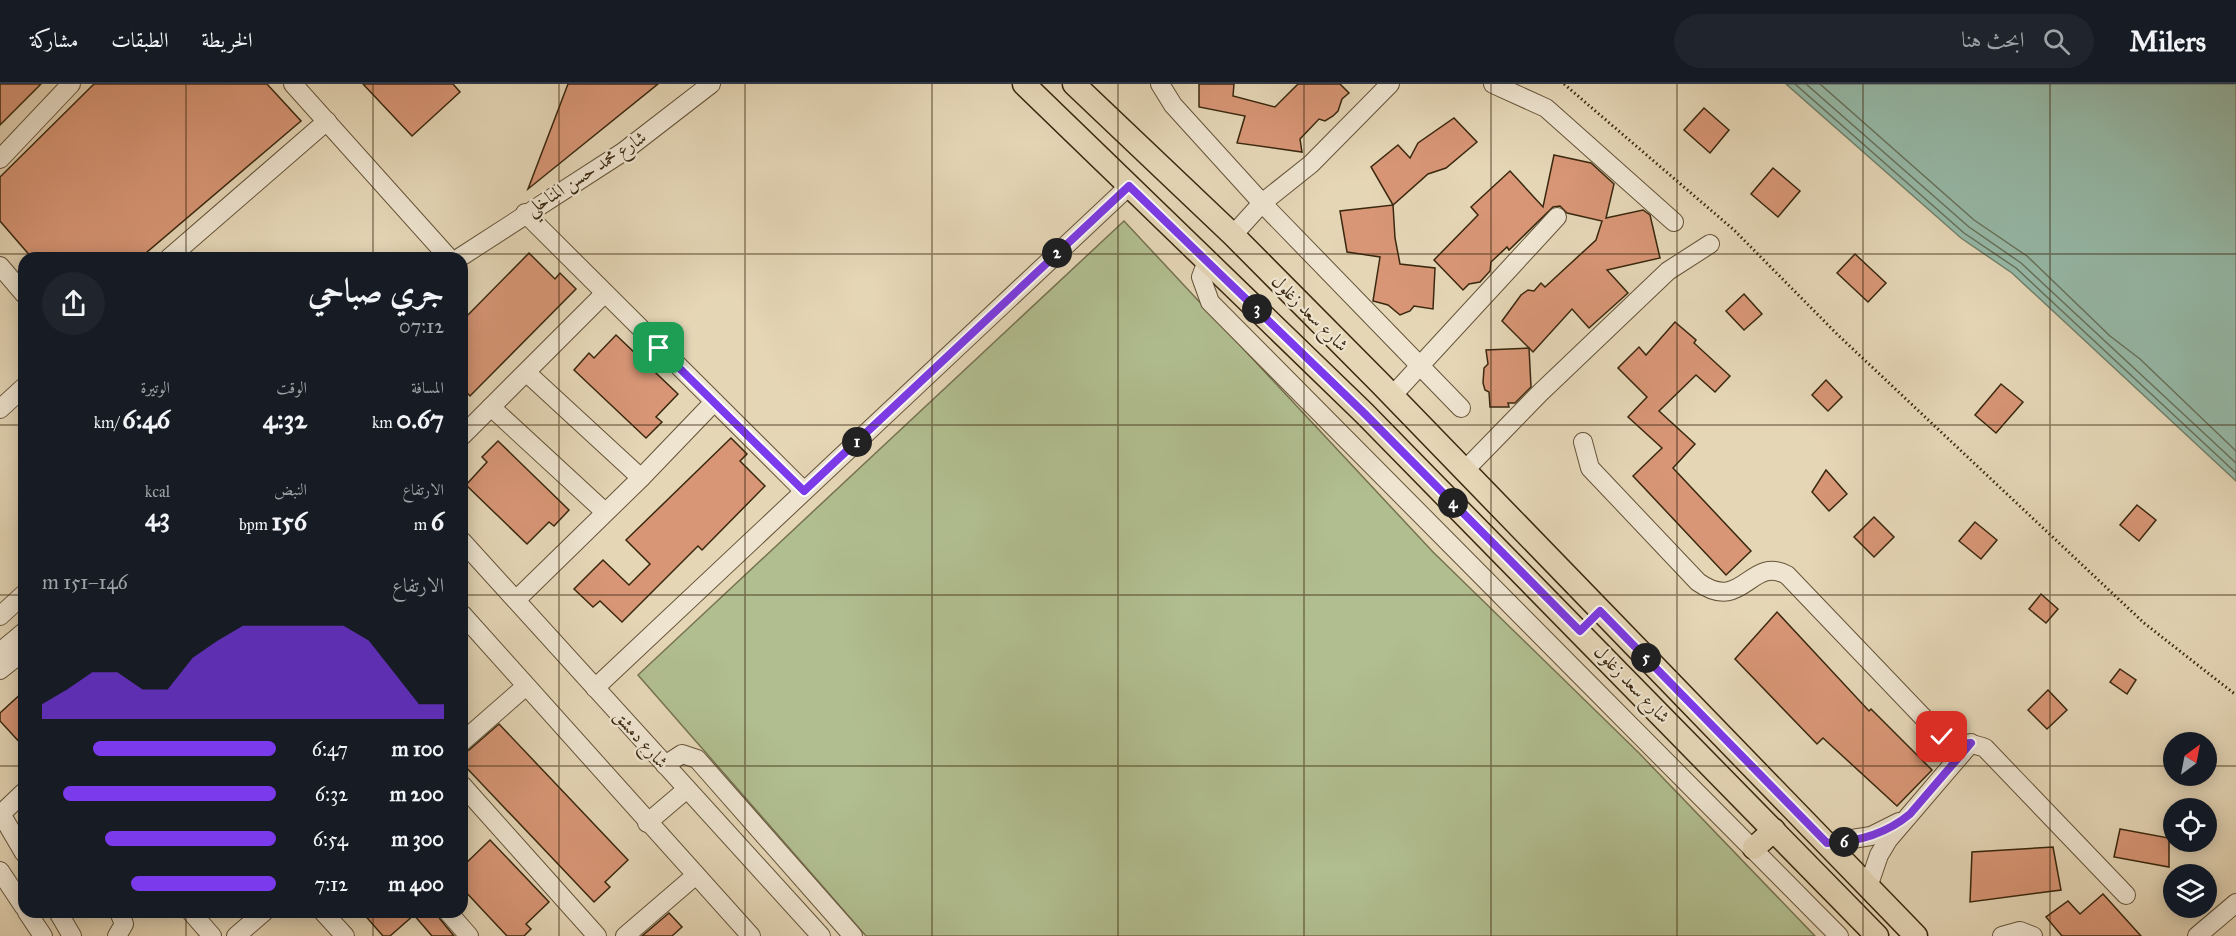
<!DOCTYPE html>
<html lang="ar">
<head>
<meta charset="utf-8">
<style>
	body { margin:0; font-family:"IM FELL Great Primer",Amiri,serif; background:#20242c; color:#f1f3f6; direction:rtl; height:100vh; display:flex; flex-direction:column; font-size:22px; white-space:nowrap }
	* { box-sizing:border-box; margin:0 }
	p { font-size:20px; color:#9ea1a6 }
	.icon { flex:none; width:33px; height:33px; fill:none; stroke:currentColor; stroke-width:2; stroke-linecap:round; stroke-linejoin:round }
	.map { position:relative; flex:1; overflow:hidden; direction:ltr }
	.details { position:absolute; left:18px; top:168px; width:450px; height:666px; display:flex; flex-direction:column; background:#171b24; border-radius:18px; box-shadow:0 3px 15px #0003; direction:rtl }
	.details>* { flex:none }
	.needle { width:39px; rotate:32deg }
	.fabs { position:absolute; left:2163px; top:648px; display:grid; gap:12px }
	.fabs a { display:grid; place-items:center; width:54px; height:54px; border-radius:50%; background:#171b24; box-shadow:0 3px 15px #0003; font-size:30px }
	.pin { position:absolute; display:grid; place-items:center; width:51px; height:51px; color:#fff; margin:-26px; border-radius:12px; box-shadow:0 3px 9px #0006 }
	.km { position:absolute; width:30px; height:30px; margin:-15px; border-radius:50%; background:#222; color:#fff; font-size:16px; line-height:30px; text-align:center }
	.round { display:grid; place-items:center; flex:none; width:63px; height:63px; border-radius:32px; background:#20242c }
	.summary { display:flex; align-items:center; justify-content:space-between; height:102px; padding:0 24px }
	h1 { font-size:33px; font-weight:700; line-height:45px }
	.figures { display:grid; grid-template-columns:repeat(3,1fr); gap:9px; height:102px; padding:6px 24px }
	.figures div { display:grid; align-content:center }
	.figures b { font-size:26px; font-weight:700 }
	.figures small { font-size:16px; font-weight:400 }
	.figures p { font-size:16px }
	.chart { height:168px; padding:12px 24px }
	.chart p { display:flex; justify-content:space-between }
	.chart svg { width:100%; height:108px; margin-top:6px; fill:#7c3aed; opacity:.7 }
	ul { padding:0 24px; list-style:none; font-size:20px }
	li { display:grid; grid-template-columns:96px 72px 1fr; align-items:center; height:45px }
	li i { height:15px; border-radius:8px; background:#7c3aed }
	header { display:flex; align-items:center; gap:36px; box-sizing:border-box; height:84px; padding:0 30px; background:#171b24; border-bottom:2px solid #363941 }
	header strong { font-size:28px }
	nav { display:flex; gap:33px; margin-inline-start:auto; font-size:21px }
	.search { width:420px; height:54px; background:#20242c; display:flex; align-items:center; gap:15px; box-sizing:border-box; padding:0 21px; border-radius:33px; color:#9ea1a6; font-size:22px }
	.map>svg:first-child { display:block }
	.green { fill:#b1be90; stroke:#767350; stroke-width:1.5 }
	.water { fill:#96baa9; stroke:#71806b; stroke-width:1.5 }
	.lines { fill:none; stroke-linecap:round; stroke-linejoin:round }
	.shore { stroke:#68715c; stroke-width:1.5 }
	.building { fill:#d89676; stroke:#3a280f; stroke-width:1.5 }
	.minor-casing { stroke:#655439; stroke-width:20 }
	.major-casing { stroke:#3a280f; stroke-width:25 }
	.path { stroke:#3a280f; stroke-width:3; stroke-dasharray:1.5 3; stroke-linecap:butt }
	.minor { stroke:#eee4d0; stroke-width:18 }
	.major { stroke:#e5d6b6; stroke-width:22 }
	.route-casing { stroke:#fff; stroke-width:12 }
	.route { stroke:#7c3aed; stroke-width:8 }
	.grid { fill:none; stroke:#3a280f; stroke-width:1.5; stroke-opacity:0.55 }
	.labels { text-anchor:middle; dominant-baseline:central; stroke-width:4.5; stroke-linejoin:round; paint-order:stroke }
	.street-label { font-size:18px; fill:#3a280f; stroke:#eee4d0 }
</style>
</head>
<body>
<header>
<strong>Milers</strong>
<div class="search"><svg class="icon" aria-label="search" viewBox="0 0 24 24"><circle cx="10" cy="10" r="6"/><path d="M15 15l6 6"/></svg>ابحث هنا</div>
<nav><a>الخريطة</a><a>الطبقات</a><a>مشاركة</a></nav>
</header>
<div class="map">
<svg width="2236" height="852" viewBox="0 0 2236 852">
	<rect width="100%" height="100%" fill="#e5d6b6"/>
	<filter id="stains"><feTurbulence type="fractalNoise" baseFrequency=".00333" numOctaves="4"/><feColorMatrix values="0 0 0 0 .2 0 0 0 0 .09 0 0 0 0 .02 0 0 0 .5 -.17"/></filter>
	<radialGradient id="worn" r=".72"><stop offset=".6" stop-color="#630" stop-opacity="0"/><stop offset="1" stop-color="#630" stop-opacity=".3"/></radialGradient>
	<path class="green" d="M1124,137L1433,468L1639,669L1815,852H866L638,591Z"/>
	<path class="water" d="M1786,0H2236V397L2012,189L1961,154Z"/>
	<g class="lines">
		<g class="shore">
			<path d="M1795,0L1964,149L2016,184L2236,389"/>
			<path d="M1806,0L1969,143L2021,179L2236,379"/>
			<path d="M1820,0L1974,136L2027,172L2110,252L2140,275L2236,367"/>
		</g>
	</g>
	<g class="building">
		<path d="M0,0H41L0,41Z"/>
		<path d="M94,0H267L301,37L140,174H32L0,137V93Z"/>
		<path d="M363,0H453L460,8L412,52Z"/>
		<path d="M568,0H658L528,105Z"/>
		<path d="M1199,0H1234L1233,12L1275,23L1298,0H1340L1349,9L1342,15L1338,27L1333,32L1325,37L1319,35L1300,55L1302,68L1237,59L1245,32L1199,23Z"/>
		<path d="M1704,24L1729,46L1710,69L1684,46Z"/>
		<path d="M1454,34L1477,58L1446,84L1428,90L1393,121L1371,83L1398,61L1410,74L1418,59Z"/>
		<path d="M1554,71L1591,79L1614,100L1606,134L1643,126L1650,131L1660,174L1607,186L1628,209L1589,244L1572,225L1533,268L1502,237L1521,211L1528,206L1534,207L1541,199L1545,203L1596,156L1602,137L1567,129L1560,122L1553,123L1509,166L1507,163L1491,178L1490,187L1480,198L1469,200L1463,206L1434,176L1478,131L1471,123L1510,87L1543,123Z"/>
		<path d="M1773,84L1800,107L1778,133L1751,110Z"/>
		<path d="M1393,121L1395,154L1400,180L1435,184L1433,225L1414,222L1410,227L1400,231L1388,221L1373,217L1380,173L1347,168L1340,127Z"/>
		<path d="M529,169L555,195L560,189L576,205L470,312L462,303V237Z"/>
		<path d="M1855,170L1886,199L1868,218L1837,189Z"/>
		<path d="M1744,210L1762,230L1744,246L1726,227Z"/>
		<path d="M1675,238L1696,256L1694,259L1730,292L1715,308L1696,291L1659,327L1695,360L1673,384L1751,467L1726,491L1633,392L1662,364L1628,333L1647,313L1618,284L1639,263L1646,271Z"/>
		<path d="M616,251L678,310L656,333L662,338L646,354L574,286L589,269L594,274Z"/>
		<path d="M1529,264L1531,303L1515,319H1508L1509,323H1490L1489,308L1485,306L1483,299L1484,284L1488,280L1486,266Z"/>
		<path d="M1826,296L1842,313L1828,327L1812,311Z"/>
		<path d="M2001,300L2023,318L1996,349L1975,331Z"/>
		<path d="M731,354L747,370L740,377L765,402L702,466L698,462L622,538L600,517L593,523L574,505L603,476L629,501L650,480L626,456Z"/>
		<path d="M498,357L569,426L554,442L549,438L527,460L466,401L487,378L482,373Z"/>
		<path d="M1826,386L1847,410L1829,427L1812,408Z"/>
		<path d="M2137,421L2156,436L2139,457L2120,441Z"/>
		<path d="M1874,433L1894,453L1874,473L1854,453Z"/>
		<path d="M1975,438L1997,456L1981,475L1959,457Z"/>
		<path d="M2041,510L2058,525L2046,539L2029,525Z"/>
		<path d="M1777,528L1869,627L1871,625L1932,686L1897,722L1823,654L1817,660L1735,575Z"/>
		<path d="M2120,585L2136,596L2127,610L2110,598Z"/>
		<path d="M2048,606L2067,626L2047,645L2028,626Z"/>
		<path d="M24,607V663L0,637V629Z"/>
		<path d="M499,640L628,776L605,798L610,803L594,818L462,679V669L469,666Z"/>
		<path d="M2120,745L2169,754V783L2114,773Z"/>
		<path d="M490,756L549,818L526,840L531,845L524,852H507L462,804V783Z"/>
		<path d="M2053,763L2061,806L1970,818L1972,768Z"/>
		<path d="M2103,810L2141,852H2062L2046,833L2068,817L2080,830Z"/>
		<path d="M362,828H437L440,835L454,852H432L414,831L390,852H383Z"/>
		<path d="M669,829L682,843L672,852H642Z"/>
	</g>
	<g class="lines">
		<defs>
			<g id="minor">
				<path d="M293,0L449,174"/>
				<path d="M1160,0L1173,21L1262,119L1461,324"/>
				<path d="M1493,0L1546,24L1674,138"/>
				<path d="M0,75L71,0"/>
				<path d="M525,129L804,407"/>
				<path d="M1233,151L1262,119L1311,80L1390,0"/>
				<path d="M169,174L327,37"/>
				<path d="M459,174L623,68L711,0"/>
				<path d="M1207,177L1201,193L1210,218L1839,852"/>
				<path d="M0,182L24,210"/>
				<path d="M527,289L641,394"/>
				<path d="M1392,312L1557,133"/>
				<path d="M491,323L605,428"/>
				<path d="M0,325L24,303"/>
				<path d="M462,352L604,210"/>
				<path d="M1583,358L1590,384L1698,498C1743,530 1750,471 1787,491L1942,653C1956,662 1970,657 1985,664L2126,811"/>
				<path d="M1464,387L1540,309L1668,187L1710,160"/>
				<path d="M462,457L821,852"/>
				<path d="M516,516L641,394L714,318"/>
				<path d="M462,530L751,852"/>
				<path d="M0,532L24,510"/>
				<path d="M0,568L24,548"/>
				<path d="M0,586L24,567"/>
				<path d="M595,604L1129,102"/>
				<path d="M462,658L526,602"/>
				<path d="M665,681L682,670L697,675L853,852"/>
				<path d="M462,701L597,852"/>
				<path d="M0,728L24,769"/>
				<path d="M1,730L24,708"/>
				<path d="M647,739L687,705"/>
				<path d="M1827,759L1871,752L1899,738"/>
				<path d="M0,787L24,823"/>
				<path d="M1868,803L1879,771L1888,756L1971,659"/>
				<path d="M27,828L43,852"/>
				<path d="M58,828L72,852"/>
				<path d="M191,828L212,852"/>
				<path d="M323,828L345,852"/>
				<path d="M448,828L469,852"/>
				<path d="M117,852L124,840L119,828"/>
				<path d="M236,852L264,828"/>
				<path d="M625,852L696,791"/>
				<path d="M2002,852L2020,847L2033,852"/>
				<path d="M2197,852L2236,819"/>
			</g>
			<g id="major">
				<path d="M1024,0L1364,329L1877,852"/>
				<path d="M1074,0L1233,151L1380,299L1916,852"/>
				<path d="M1754,764L1774,746"/>
			</g>
		</defs>
		<use href="#minor" class="minor-casing"/>
		<use href="#major" class="major-casing"/>
		<path class="path" d="M1564,0L1734,146L1838,251L2144,539L2236,611"/>
		<use href="#minor" class="minor"/>
		<use href="#major" class="major"/>
	</g>
	<g class="lines">
		<defs>
			<path id="route" d="M659,264L804,407L1129,102L1364,329L1580,547L1600,527L1827,759C1858,758 1886,750 1910,730L1971,659L1958,660L1942,653"/>
		</defs>
		<use href="#route" class="route-casing"/>
		<use href="#route" class="route"/>
	</g>
	<path class="grid" d="M186,0V174M373,0V174M559,0V852M745,0V852M932,0V852M1118,0V852M1304,0V852M1491,0V852M1677,0V852M1863,0V852M2050,0V852M0,170H2236M0,341H24M462,341H2236M0,511H24M462,511H2236M0,682H24M462,682H2174M2206,682H2236M186,828V852M373,828V852"/>
	<g class="labels">
		<g class="street-label">
			<text transform="translate(586 89) rotate(-33)">شارع محمد حسن المناخلي</text>
			<text transform="translate(1310 229) rotate(45)">شارع سعد زغلول</text>
			<text transform="translate(1632 600) rotate(46)">شارع سعد زغلول</text>
			<text transform="translate(641 655) rotate(48)">شارع دمشق</text>
		</g>
	</g>
	<rect width="100%" height="100%" filter="url(#stains)"/>
	<rect width="100%" height="100%" fill="url(#worn)"/>
</svg>
<div class="fabs">
<a><svg class="needle" viewBox="-14 -14 28 28"><path d="M0-13l5 13h-10z" fill="#e53935"/><path d="M0 13l5-13h-10z" fill="#9ea1a6"/></svg></a>
<a><svg class="icon" aria-label="locate" viewBox="0 0 24 24"><circle cx="12" cy="12" r="6"/><path d="M12 2v4M12 18v4M2 12h4M18 12h4"/></svg></a>
<a><svg class="icon" aria-label="layers" viewBox="0 0 24 24"><path d="M12 4l9 5-9 5-9-5zM3 14l9 5 9-5"/></svg></a>
</div>
<div class="pin" style="left:659px;top:264px;background:#1e9e55"><svg class="icon" aria-label="arrive" viewBox="0 0 24 24"><path d="M6 21V4h12l-3 4 3 4H6"/></svg></div>
<div class="pin" style="left:1942px;top:653px;background:#d93025"><svg class="icon" aria-label="check" viewBox="0 0 24 24"><path d="M5 12l5 5 9-10"/></svg></div>
<b class="km" style="left:857px;top:358px">1</b>
<b class="km" style="left:1057px;top:169px">2</b>
<b class="km" style="left:1257px;top:225px">3</b>
<b class="km" style="left:1453px;top:419px">4</b>
<b class="km" style="left:1646px;top:574px">5</b>
<b class="km" style="left:1844px;top:758px">6</b>
<section class="details">
<div class="summary"><div><h1>جري صباحي</h1><p>07:12</p></div><a class="round"><svg class="icon" aria-label="share" viewBox="0 0 24 24"><path d="M12 15V3M7 8l5-5 5 5M5 13v7h14v-7"/></svg></a></div>
<div class="figures">
<div><p>المسافة</p><b>0.67<small> km</small></b></div>
<div><p>الوقت</p><b>4:32</b></div>
<div><p>الوتيرة</p><b>6:46<small> /km</small></b></div>
</div>
<div class="figures">
<div><p>الارتفاع</p><b>6<small> m</small></b></div>
<div><p>النبض</p><b>156<small> bpm</small></b></div>
<div><p>kcal</p><b>43</b></div>
</div>
<div class="chart"><p><span>الارتفاع</span>146–151 m</p>
<svg viewBox="0 0 160 44" preserveAspectRatio="none"><path d="M0 44V38L10 32L20 25L30 25L40 32L50 32L60 19L70 12L80 6L90 6L100 6L110 6L120 6L130 12L140 25L150 38L160 38V44z"/></svg>
</div>
<ul>
<li><b>100 m</b>6:47<i style="width:78%"></i></li>
<li><b>200 m</b>6:32<i style="width:91%"></i></li>
<li><b>300 m</b>6:54<i style="width:73%"></i></li>
<li><b>400 m</b>7:12<i style="width:62%"></i></li>
</ul>
</section>
</div>
</body>
</html>
